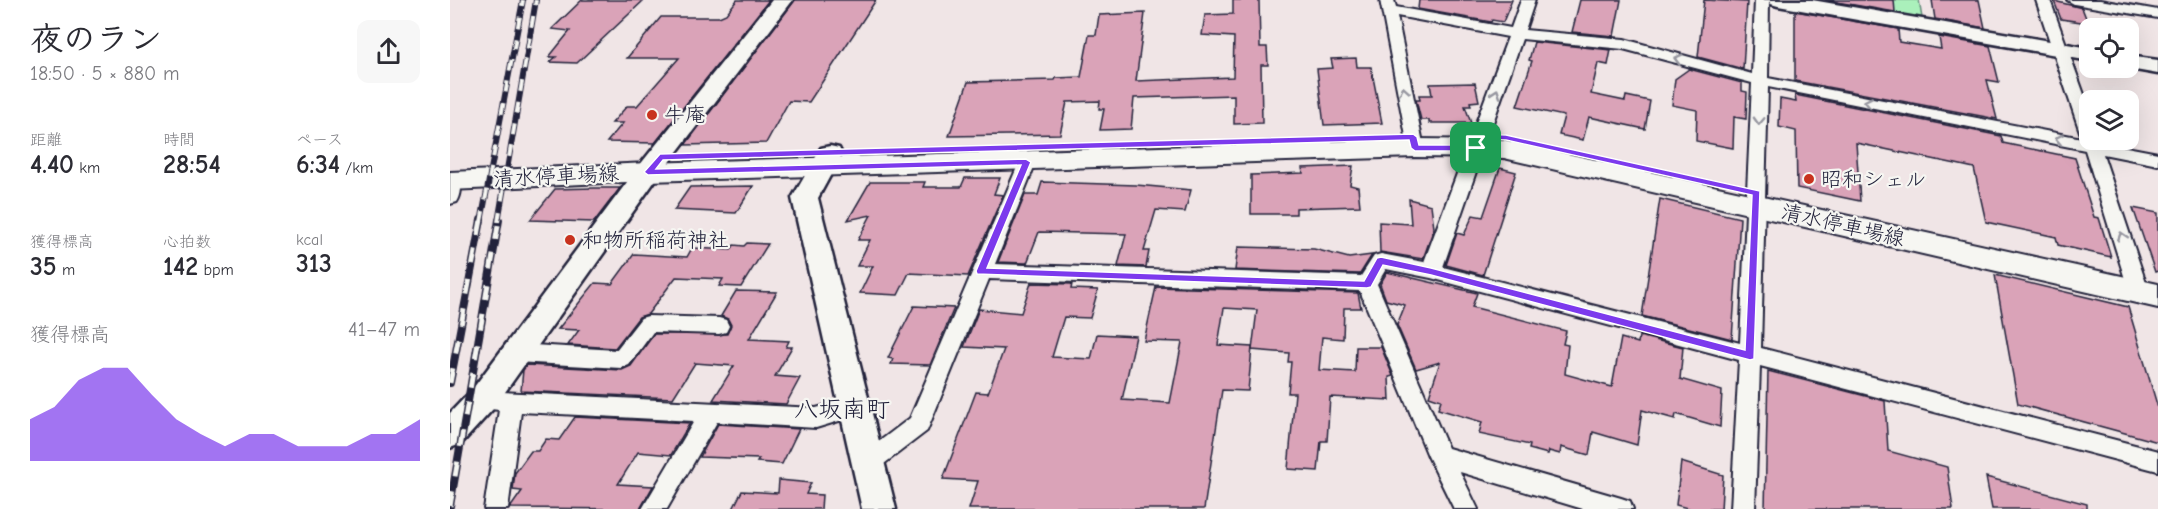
<!DOCTYPE html>
<html lang="ja">
<head>
<meta charset="utf-8">
<style>
	body { margin:0; font-family:"Comic Neue","Klee One",sans-serif; background:#f7f7f7; color:#2b2b33; height:100vh; display:flex; flex-direction:column; font-size:22px; white-space:nowrap }
	* { box-sizing:border-box; margin:0 }
	p { font-size:20px; color:#7c7c81 }
	.icon { flex:none; width:33px; height:33px; fill:none; stroke:currentColor; stroke-width:2; stroke-linecap:round; stroke-linejoin:round }
	.map { position:relative; flex:1; overflow:hidden }
	.sheet { display:flex; flex-direction:column; background:#fff; width:450px }
	.sheet>* { flex:none }
	.fabs { position:absolute; left:1629px; top:18px; display:grid; gap:12px }
	.fabs a { display:grid; place-items:center; width:60px; height:60px; border-radius:12px; background:#fff; box-shadow:0 6px 24px #0002; font-size:30px }
	.pin { position:absolute; display:grid; place-items:center; width:51px; height:51px; color:#fff; margin:-26px; border-radius:12px; box-shadow:0 3px 9px #0006 }
	.round { display:grid; place-items:center; flex:none; width:63px; height:63px; border-radius:12px; background:#f7f7f7 }
	.head { display:flex; align-items:center; justify-content:space-between; height:102px; padding:0 30px }
	h1 { font-size:33px; font-weight:800; line-height:45px }
	.metrics { display:grid; grid-template-columns:repeat(3,1fr); gap:9px; height:102px; padding:6px 30px }
	.metrics div { display:grid; align-content:center }
	.metrics b { font-size:26px; font-weight:800 }
	.metrics small { font-size:16px; font-weight:400 }
	.metrics p { font-size:16px }
	.chart { height:168px; padding:12px 30px }
	.chart p { display:flex; justify-content:space-between }
	.chart svg { width:100%; height:108px; margin-top:6px; fill:#7c3aed; opacity:.7 }
	main { display:flex; flex:1; min-height:0 }
	.map>svg:first-child { display:block }
	.green { fill:#aaf0bb; stroke:#66897b; stroke-width:1.5 }
	.building { fill:#daa3b8; stroke:#22223b; stroke-width:1.5 }
	.lines { fill:none; stroke-linecap:round; stroke-linejoin:round }
	.street-casing { stroke:#22223b; stroke-width:4 }
	.secondary-casing { stroke:#22223b; stroke-width:5 }
	.primary-casing { stroke:#22223b; stroke-width:4 }
	.street { fill:#f6f6f2; fill-rule:evenodd }
	.secondary { fill:#f6f6f2; fill-rule:evenodd }
	.primary { fill:#f6f6f2; fill-rule:evenodd }
	.rail-far1-casing { stroke:#22223b; stroke-width:6 }
	.rail-casing { stroke:#22223b; stroke-width:8 }
	.rail-far1 { stroke:#f6f6f2; stroke-width:4; stroke-dasharray:11; stroke-linecap:butt }
	.rail { stroke:#f6f6f2; stroke-width:5; stroke-dasharray:15; stroke-linecap:butt }
	.oneway { stroke:#9797a0 }
	.route { fill:#7c3aed; stroke:#fff; stroke-width:1.5; fill-rule:evenodd }
	.poi-dot { fill:#c8321e; stroke:#f6f6f2; stroke-width:2 }
	.labels { text-anchor:middle; dominant-baseline:central; stroke-width:4.5; stroke-linejoin:round; paint-order:stroke }
	.poi-label { font-size:21px; fill:#22223b; stroke:#f6f6f2; text-anchor:start }
	.street-label { font-size:21px; fill:#22223b; stroke:#f6f6f2 }
	.quarter-label { font-size:24px; fill:#22223b; stroke:#f6f6f2 }
</style>
</head>
<body>
<main>
<section class="sheet">
<div class="head"><div><h1>夜のラン</h1><p>18:50 · 5 × 880 m</p></div><a class="round"><svg class="icon" aria-label="share" viewBox="0 0 24 24"><path d="M12 15V3M7 8l5-5 5 5M5 13v7h14v-7"/></svg></a></div>
<div class="metrics">
<div><p>距離</p><b>4.40<small> km</small></b></div>
<div><p>時間</p><b>28:54</b></div>
<div><p>ペース</p><b>6:34<small> /km</small></b></div>
</div>
<div class="metrics">
<div><p>獲得標高</p><b>35<small> m</small></b></div>
<div><p>心拍数</p><b>142<small> bpm</small></b></div>
<div><p>kcal</p><b>313</b></div>
</div>
<div class="chart"><p><span>獲得標高</span>41–47 m</p>
<svg viewBox="0 0 160 44" preserveAspectRatio="none"><path d="M0 44V27L10 22L20 11L30 6L40 6L50 17L60 27L70 33L80 38L90 33L100 33L110 38L120 38L130 38L140 33L150 33L160 27V44z"/></svg>
</div>
</section>
<div class="map">
<svg width="1708" height="509" viewBox="0 0 1708 509">
	<rect width="100%" height="100%" fill="#f0e5e6"/>
	<filter id="ink" filterUnits="userSpaceOnUse"><feTurbulence type="fractalNoise" baseFrequency=".0167" numOctaves="2"/><feDisplacementMap in="SourceGraphic" scale="12" xChannelSelector="R" yChannelSelector="G"/><feConvolveMatrix kernelMatrix="1 2 1 2 8 2 1 2 1" color-interpolation-filters="sRGB"/></filter>
	<g filter="url(#ink)">
		<path class="green" d="M1440,0H1469L1472,18L1442,13Z"/>
		<g class="building">
			<path d="M132,0H194L127,63L100,62L106,57H99L120,31L102,29Z"/>
			<path d="M287,0H319L205,143L157,142L173,123H162L177,106H187L229,58H177L211,17H269L276,14Z"/>
			<path d="M345,0H426L359,102L339,101L316,143L235,145Z"/>
			<path d="M783,0H809L810,47H817L818,65H811L812,123L784,124V95L684,98L681,129L650,130L654,109H649L650,101L617,102L610,134L499,136L518,82L605,80L606,78L631,77L639,35H646L649,15L695,13L686,81L783,77L784,37L752,35L755,15L783,14Z"/>
			<path d="M969,0H1062L1053,22L1042,20L1041,22L968,9Z"/>
			<path d="M1130,0H1171L1164,36L1122,32Z"/>
			<path d="M1254,0L1297,2L1293,69L1248,57Z"/>
			<path d="M1375,0H1444L1445,12Z"/>
			<path d="M1482,0H1529L1535,28L1485,19Z"/>
			<path d="M1604,1L1632,8L1638,23L1611,19Z"/>
			<path d="M1345,11L1448,29L1449,42L1491,49L1489,37L1540,46L1549,82L1537,80L1547,119L1345,81Z"/>
			<path d="M1084,42L1161,50L1158,65L1148,63L1141,94L1175,101L1176,96L1200,101L1195,129L1139,117L1133,140L1109,135L1114,116L1067,106L1082,61L1079,60Z"/>
			<path d="M906,58L907,67H921L932,123L874,125L867,69L883,68L881,59Z"/>
			<path d="M1239,69L1292,83V91L1297,92L1296,119L1284,117L1283,148L1246,141L1247,110L1222,105L1225,79Z"/>
			<path d="M1025,83L1029,101L1020,102L1021,106H1015L1021,123H979V120H971L966,100H970L969,95H982L980,84Z"/>
			<path d="M1345,95L1551,136L1553,143L1625,158L1644,217L1649,218L1661,257L1608,245L1606,237L1536,222L1524,168L1506,164L1406,143L1410,201L1347,188L1346,131L1329,127L1330,99L1346,102Z"/>
			<path d="M903,166L900,185L908,187L910,206L846,208V214H801V175L853,173L852,168Z"/>
			<path d="M1050,168L1066,172L1033,275L996,265L1007,233L1014,235L1023,215L1033,217Z"/>
			<path d="M515,178H550L544,194L553,195L518,276L459,273L448,295L410,293L423,266H407L420,240H408L421,215L398,220L420,182H475L473,187H511Z"/>
			<path d="M592,182L686,185L741,190L735,212L706,210L694,251H699L696,267L668,266L676,234L589,232L577,263L548,262L575,195H588Z"/>
			<path d="M303,186L286,213L224,210L240,187Z"/>
			<path d="M144,188H170L144,222L80,220L105,189Z"/>
			<path d="M959,199L981,205L984,228L973,259L930,252L929,222L961,224Z"/>
			<path d="M1210,199L1290,218L1282,339L1192,316Z"/>
			<path d="M1683,208L1708,213V271L1705,272Z"/>
			<path d="M297,243L318,244L291,287L269,286L273,279L226,277L198,314L189,317L165,348L118,345L129,330L108,329L145,283L162,284L184,254L237,257L242,248L281,250L284,245L294,246Z"/>
			<path d="M788,247L864,249L899,258L922,255L910,274L785,270Z"/>
			<path d="M937,272L1027,293L1022,307L1116,331L1113,344L1118,345L1115,374L1162,387L1171,338L1188,343L1189,336L1233,347L1230,379L1272,391L1270,427L1226,414L1225,419L1192,410L1187,445L1143,432L1139,455L1111,447L1110,454L1099,451L1098,454L1079,449L1080,445L1029,434L1032,422L988,409L991,400L979,396L990,362L966,369L947,325L955,305L936,300L930,284Z"/>
			<path d="M1545,275L1678,307L1708,408V442L1568,404Z"/>
			<path d="M581,283L622,284L621,289L648,290L640,318L614,317L602,357L641,359L647,334L686,336L672,400L720,403L732,342L694,341L706,287L908,293L911,308H894L893,339L872,337L869,370L905,372L906,347H931L943,376L939,377L940,400L880,397L877,441H871L868,471L838,469L845,393H838L841,362H838L839,353L802,350L807,310L774,308L768,345L802,347L798,391L772,390L754,509H519L528,481L493,479L526,392L538,393L554,349L514,347L529,309L571,313Z"/>
			<path d="M286,291L327,292L299,339L339,341L336,347H342L325,376L350,378L336,404L263,400L284,366L245,363L223,398L71,391L73,370L77,365L172,370L181,366L204,334H277L281,325L278,319L271,316Z"/>
			<path d="M464,306L504,308L480,365L441,364L443,359L438,358Z"/>
			<path d="M1318,371L1435,401L1438,451L1497,467L1503,509H1315Z"/>
			<path d="M125,417L240,423L221,455L188,452L168,484L203,486L190,509L60,508L72,491L63,490L65,473L81,451H88L96,439L109,440Z"/>
			<path d="M268,424L349,429L332,464L307,462L309,459L250,457Z"/>
			<path d="M1231,462L1273,475L1271,509H1241L1226,505Z"/>
			<path d="M1536,477L1637,504V509H1542Z"/>
			<path d="M329,480L361,483L356,494L372,495L371,509H283L292,491L328,493Z"/>
		</g>
		<g class="lines">
			<defs>
				<g id="street">
					<path d="M930,0H944L946,7L1061,28L1071,0H1085L1075,30L1174,39L1302,74L1305,0H1319L1318,78L1632,138L1586,0H1600L1640,111V140L1708,153V165L1653,154L1699,292L1696,297L1689,300L1682,297L1679,292L1635,150L1318,87L1311,348L1708,451V471L1310,366L1305,509H1281L1289,360L981,278L936,269L927,284L998,448L1171,498L1180,501L1183,509H1133L1010,472L1028,509H1004L978,456L910,291L539,279L477,431L426,470L418,473L410,470L406,463L410,456L460,418L571,158L577,156L586,162L545,264L911,276L924,256L931,254L974,262L1058,37L947,16L974,148L965,154L959,152ZM1072,39L1173,49L1302,83L1290,343L993,267Z"/>
					<path d="M1617,0H1650L1708,10V18L1624,4Z"/>
					<path d="M0,175L8,177C13,184 11,196 7,202L0,204Z"/>
					<path d="M198,316L269,318L276,320L279,326L276,332L269,334L203,332L179,365L171,368L66,362L58,359L55,353L58,347L66,344L166,350L191,318Z"/>
					<path d="M32,391L366,408L404,398L412,400L415,407L412,414L366,428L267,422L217,509H192L244,421L71,412L58,509H34L49,410L24,407L21,400L24,393Z"/>
				</g>
				<g id="secondary">
					<path d="M322,0H343L207,178L43,409L11,444L0,448V413L21,391L189,166Z"/>
					<path d="M1318,0H1362L1640,48V61L1328,6L1321,4Z"/>
					<path d="M1678,56L1708,60V74L1674,68H1678Z"/>
					<path d="M380,146L389,148L392,154L368,198L446,509H412L342,198L371,148Z"/>
				</g>
				<path id="primary" d="M965,139L1054,140L1708,284V308L1054,158L965,157L198,181L0,190V172L198,163Z"/>
			</defs>
			<use href="#street" class="street-casing"/>
			<use href="#secondary" class="secondary-casing"/>
			<use href="#primary" class="primary-casing"/>
			<use href="#street" class="street"/>
			<use href="#secondary" class="secondary"/>
			<use href="#primary" class="primary"/>
			<defs>
				<g id="rail-far1">
					<path d="M31,222L73,0"/>
					<path d="M48,222L86,0"/>
				</g>
				<g id="rail">
					<path d="M0,383L31,220"/>
					<path d="M0,506L49,220"/>
				</g>
			</defs>
			<use href="#rail-far1" class="rail-far1-casing"/>
			<use href="#rail" class="rail-casing"/>
			<use href="#rail-far1" class="rail-far1"/>
			<use href="#rail" class="rail"/>
		</g>
		<defs><path id="oneway-chevron" d="M-2-3.5L2.5 0L-2 3.5" fill="none" stroke-width="1.6" stroke-linecap="round" stroke-linejoin="round" transform="scale(1.5)"/></defs>
		<g class="oneway">
			<use href="#oneway-chevron" transform="translate(1228 59) rotate(-165)"/>
			<use href="#oneway-chevron" transform="translate(954 91) rotate(-100)"/>
			<use href="#oneway-chevron" transform="translate(1046 93) rotate(-71)"/>
			<use href="#oneway-chevron" transform="translate(1418 102) rotate(-169)"/>
			<use href="#oneway-chevron" transform="translate(1309 121) rotate(92)"/>
			<use href="#oneway-chevron" transform="translate(1609 139) rotate(-169)"/>
			<use href="#oneway-chevron" transform="translate(1672 236) rotate(-108)"/>
		</g>
	</g>
	<path class="route" d="M963,134L967,137L969,145H1023L1029,134L1056,135L1310,191L1304,359L1300,360L981,275L933,265L921,287L917,288L527,274L526,271L571,165L198,175L194,172L210,154ZM1035,139L1056,140L1302,195L1295,350L981,268L931,257L927,258L914,281L537,268L581,162L576,159L206,169L213,160L959,140L961,148L965,151H1026Z"/>
	<g class="poi-dot">
		<circle cx="202" cy="115" r="6"/>
		<circle cx="1359" cy="179" r="6"/>
		<circle cx="120" cy="240" r="6"/>
	</g>
	<g class="labels">
		<g class="poi-label">
			<text x="214" y="115">牛庵</text>
			<text x="1371" y="179">昭和シェル</text>
			<text x="132" y="240">和物所稲荷神社</text>
		</g>
		<g class="street-label">
			<text transform="translate(106 176) rotate(-3)">清水停車場線</text>
			<text transform="translate(1393 225) rotate(13)">清水停車場線</text>
		</g>
		<g class="quarter-label">
			<text x="392" y="409">八坂南町</text>
		</g>
	</g>
</svg>
<div class="fabs">
<a><svg class="icon" aria-label="locate" viewBox="0 0 24 24"><circle cx="12" cy="12" r="6"/><path d="M12 2v4M12 18v4M2 12h4M18 12h4"/></svg></a>
<a><svg class="icon" aria-label="layers" viewBox="0 0 24 24"><path d="M12 4l9 5-9 5-9-5zM3 14l9 5 9-5"/></svg></a>
</div>
<div class="pin" style="left:1026px;top:148px;background:#1e9e55"><svg class="icon" aria-label="arrive" viewBox="0 0 24 24"><path d="M6 21V4h12l-3 4 3 4H6"/></svg></div>
</div>
</main>
</body>
</html>
